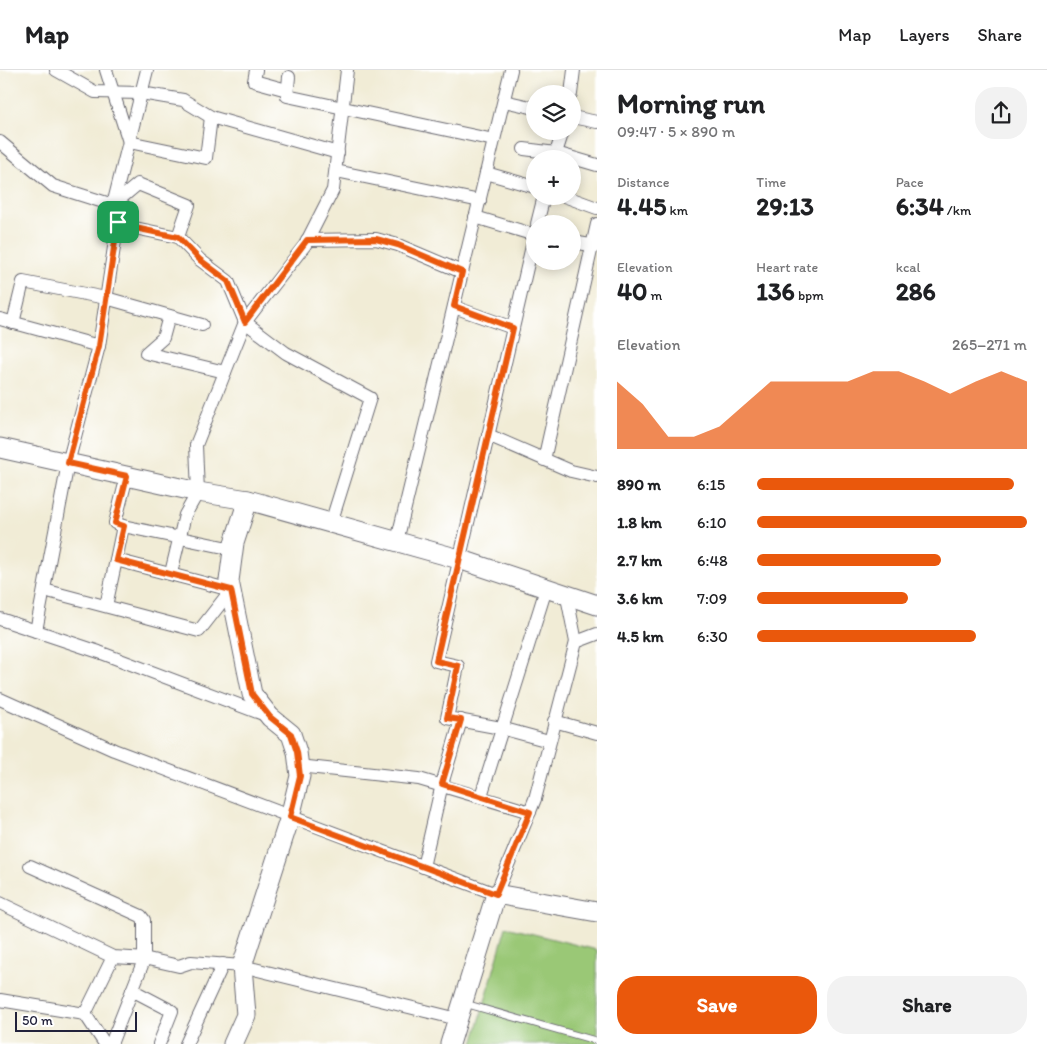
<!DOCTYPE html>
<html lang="en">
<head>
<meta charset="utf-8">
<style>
	body { margin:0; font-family:Itim,sans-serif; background:#f2f2f2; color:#202124; height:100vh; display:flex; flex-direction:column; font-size:19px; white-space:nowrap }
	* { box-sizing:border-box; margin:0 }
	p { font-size:16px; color:#757577 }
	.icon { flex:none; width:28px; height:28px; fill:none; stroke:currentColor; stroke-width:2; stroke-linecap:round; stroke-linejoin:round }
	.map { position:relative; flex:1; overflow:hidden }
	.details { display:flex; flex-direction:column; background:#fff; width:450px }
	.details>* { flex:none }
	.buttons { position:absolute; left:526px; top:15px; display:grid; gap:10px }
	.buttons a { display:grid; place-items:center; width:55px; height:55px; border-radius:50%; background:#fff; box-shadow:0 2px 12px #0003; font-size:25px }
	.scale { position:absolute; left:15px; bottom:12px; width:122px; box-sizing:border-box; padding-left:5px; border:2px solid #22223b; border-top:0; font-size:14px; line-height:18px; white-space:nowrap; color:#22223b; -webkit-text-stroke:4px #fff; paint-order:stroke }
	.pin { position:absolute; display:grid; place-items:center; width:42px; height:42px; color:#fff; margin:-21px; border-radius:10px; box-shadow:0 2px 8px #0006 }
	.round { display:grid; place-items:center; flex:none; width:52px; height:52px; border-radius:20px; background:#f2f2f2 }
	.head { display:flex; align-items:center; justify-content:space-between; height:85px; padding:0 20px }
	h1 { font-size:28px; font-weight:700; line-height:38px }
	.figures { display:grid; grid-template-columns:repeat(3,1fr); gap:8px; height:85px; padding:5px 20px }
	.figures div { display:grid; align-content:center }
	.figures b { font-size:25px; font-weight:700 }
	.figures small { font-size:14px; font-weight:400 }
	.figures p { font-size:14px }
	.chart { height:140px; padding:10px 20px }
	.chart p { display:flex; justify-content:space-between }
	.chart svg { width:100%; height:90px; margin-top:5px; fill:#ea580c; opacity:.7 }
	.button { display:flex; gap:10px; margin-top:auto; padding:10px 20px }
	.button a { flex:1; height:58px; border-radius:20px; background:#ea580c; color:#fff; font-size:20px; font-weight:700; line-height:58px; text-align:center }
	.button a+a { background:#f2f2f2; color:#202124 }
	ul { padding:0 20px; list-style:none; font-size:16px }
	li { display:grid; grid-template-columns:80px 60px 1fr; align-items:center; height:38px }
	li i { height:12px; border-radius:6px; background:#ea580c }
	header { display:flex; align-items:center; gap:30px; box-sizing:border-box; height:70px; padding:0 25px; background:#fff; border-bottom:1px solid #e0e0e0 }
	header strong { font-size:24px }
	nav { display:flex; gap:28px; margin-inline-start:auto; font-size:18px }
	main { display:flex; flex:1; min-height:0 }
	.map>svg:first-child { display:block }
	.green { fill:#9ac876; stroke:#5e7558 }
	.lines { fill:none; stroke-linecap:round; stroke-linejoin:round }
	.lane-casing { stroke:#6a6971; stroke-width:8 }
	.street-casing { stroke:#6a6971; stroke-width:14 }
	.secondary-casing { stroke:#6a6971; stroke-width:21 }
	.lane { stroke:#fff; stroke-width:6 }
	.street { stroke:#fff; stroke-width:12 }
	.secondary { stroke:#fff; stroke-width:19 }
	.route-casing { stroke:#fff; stroke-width:10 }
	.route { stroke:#ea580c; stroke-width:6 }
</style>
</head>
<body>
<header>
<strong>Map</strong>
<nav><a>Map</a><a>Layers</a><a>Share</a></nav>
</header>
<main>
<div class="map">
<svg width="597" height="974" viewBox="0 0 597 974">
	<rect width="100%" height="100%" fill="#fff"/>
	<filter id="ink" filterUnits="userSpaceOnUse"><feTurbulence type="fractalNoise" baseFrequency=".02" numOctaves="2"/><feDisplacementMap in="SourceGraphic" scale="10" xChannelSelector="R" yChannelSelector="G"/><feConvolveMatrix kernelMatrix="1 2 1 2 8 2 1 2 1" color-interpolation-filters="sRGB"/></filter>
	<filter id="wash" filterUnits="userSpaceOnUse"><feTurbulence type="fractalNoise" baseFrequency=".0096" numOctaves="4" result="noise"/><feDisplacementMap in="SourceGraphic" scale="20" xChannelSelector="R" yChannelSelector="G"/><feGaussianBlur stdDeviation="1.12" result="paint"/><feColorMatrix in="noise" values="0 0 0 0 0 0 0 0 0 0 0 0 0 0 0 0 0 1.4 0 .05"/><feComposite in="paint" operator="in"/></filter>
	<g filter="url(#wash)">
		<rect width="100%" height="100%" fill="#f1ecd6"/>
		<path class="green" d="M506,857L597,880V974H473Z"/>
	</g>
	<g filter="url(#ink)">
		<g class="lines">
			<defs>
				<path id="lane" d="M463,933L597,971"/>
				<g id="street">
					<path d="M56,0L95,22L141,23L183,30L211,47L338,83"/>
					<path d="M106,0L129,72L206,88L211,47"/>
					<path d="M147,0L113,135L118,151L135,158L178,167L200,190L228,211L245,252L286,283L370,328L331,453"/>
					<path d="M256,0L254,11L287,20"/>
					<path d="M289,7L287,26L494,70"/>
					<path d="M571,24L574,0"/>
					<path d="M504,31L535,38"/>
					<path d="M572,47L597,52"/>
					<path d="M0,72L53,116L113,135L138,114L189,135L178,167"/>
					<path d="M524,79L556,83L597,95"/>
					<path d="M554,89L563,61"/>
					<path d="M336,101L480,131"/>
					<path d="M486,103L535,117"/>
					<path d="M564,126L597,138"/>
					<path d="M475,147L535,165"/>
					<path d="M537,154L544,126"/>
					<path d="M535,163L436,591L458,596L447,648L501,658L549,671"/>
					<path d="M307,170L376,169L398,175L462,202"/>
					<path d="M572,172L597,176"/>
					<path d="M454,237L513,258"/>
					<path d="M169,246L163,268L146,283L225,302"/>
					<path d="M0,249L99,276L118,151"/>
					<path d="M13,253L23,212L106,228L202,255"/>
					<path d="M488,365L571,401L597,407"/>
					<path d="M544,390L597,154"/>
					<path d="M123,456L233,479"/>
					<path d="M397,471L511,0"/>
					<path d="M171,503L185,445L198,422L196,375L245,252L305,175L333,120L347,0"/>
					<path d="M44,520L199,561L231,520L116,490L123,456L115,453L127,406"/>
					<path d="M567,527L576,572"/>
					<path d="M106,536L116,490"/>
					<path d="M0,549L99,582L268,646"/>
					<path d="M36,561L68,393L99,276"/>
					<path d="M0,629L114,680L496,824L535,729L576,572L597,564"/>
					<path d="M554,651L597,663"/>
					<path d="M299,696L419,709L530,742"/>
					<path d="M481,726L546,519"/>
					<path d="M30,796L141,846L144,850V890L111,974"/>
					<path d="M423,797L442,714L461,650"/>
					<path d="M0,833L113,887L148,889L179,896L191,892L242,896L458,949"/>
					<path d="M132,920L172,941L159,974"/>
					<path d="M0,930L85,944L113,887"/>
					<path d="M85,944L105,974"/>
					<path d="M186,974L223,894"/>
				</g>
				<g id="secondary">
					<path d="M0,378L198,422L248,430L459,489L597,535"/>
					<path d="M233,974L246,945L242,896L290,747L300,706L297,682L291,664L270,647L252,624L229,511L234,473L248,430"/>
					<path d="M450,974L496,824L597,842"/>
				</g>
			</defs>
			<use href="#lane" class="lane-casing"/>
			<use href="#street" class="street-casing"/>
			<use href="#secondary" class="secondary-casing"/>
			<use href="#lane" class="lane"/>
			<use href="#street" class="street"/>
			<use href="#secondary" class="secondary"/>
		</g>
	</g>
	<g class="lines" filter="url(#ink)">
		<defs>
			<path id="route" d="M118,152L135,158L178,167L200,190L228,211L245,252L307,170L376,169L398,175L462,202L454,236L513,258L436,591L458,596L447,648L461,650L442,714L530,742L496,824L290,747L300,706L297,682L291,664L270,647L252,624L231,520L116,490L124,456L115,453L127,406L68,393L99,276Z"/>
		</defs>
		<use href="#route" class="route-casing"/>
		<use href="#route" class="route"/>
	</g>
</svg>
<div class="buttons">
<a><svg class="icon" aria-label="layers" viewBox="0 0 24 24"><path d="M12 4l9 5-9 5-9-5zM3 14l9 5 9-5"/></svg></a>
<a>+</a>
<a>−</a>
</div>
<div class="scale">50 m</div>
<div class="pin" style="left:118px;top:152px;background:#1e9e55"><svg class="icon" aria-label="arrive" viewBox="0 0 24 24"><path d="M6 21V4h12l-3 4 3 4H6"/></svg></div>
</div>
<section class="details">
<div class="head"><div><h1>Morning run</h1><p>09:47 · 5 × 890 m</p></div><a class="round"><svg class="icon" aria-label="share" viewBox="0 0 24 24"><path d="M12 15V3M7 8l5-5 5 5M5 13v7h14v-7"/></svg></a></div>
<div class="figures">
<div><p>Distance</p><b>4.45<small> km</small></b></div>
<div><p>Time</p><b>29:13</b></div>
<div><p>Pace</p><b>6:34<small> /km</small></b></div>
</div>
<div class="figures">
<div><p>Elevation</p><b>40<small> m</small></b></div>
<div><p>Heart rate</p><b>136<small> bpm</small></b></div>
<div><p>kcal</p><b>286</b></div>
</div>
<div class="chart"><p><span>Elevation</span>265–271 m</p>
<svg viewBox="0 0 160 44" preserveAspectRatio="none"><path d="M0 44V11L10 22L20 38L30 38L40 33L50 22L60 11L70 11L80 11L90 11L100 6L110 6L120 11L130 17L140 11L150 6L160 11V44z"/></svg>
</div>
<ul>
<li><b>890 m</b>6:15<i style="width:95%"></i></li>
<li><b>1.8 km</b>6:10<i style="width:100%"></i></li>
<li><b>2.7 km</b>6:48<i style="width:68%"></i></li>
<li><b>3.6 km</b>7:09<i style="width:56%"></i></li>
<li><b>4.5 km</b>6:30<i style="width:81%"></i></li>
</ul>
<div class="button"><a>Save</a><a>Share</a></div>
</section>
</main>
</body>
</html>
